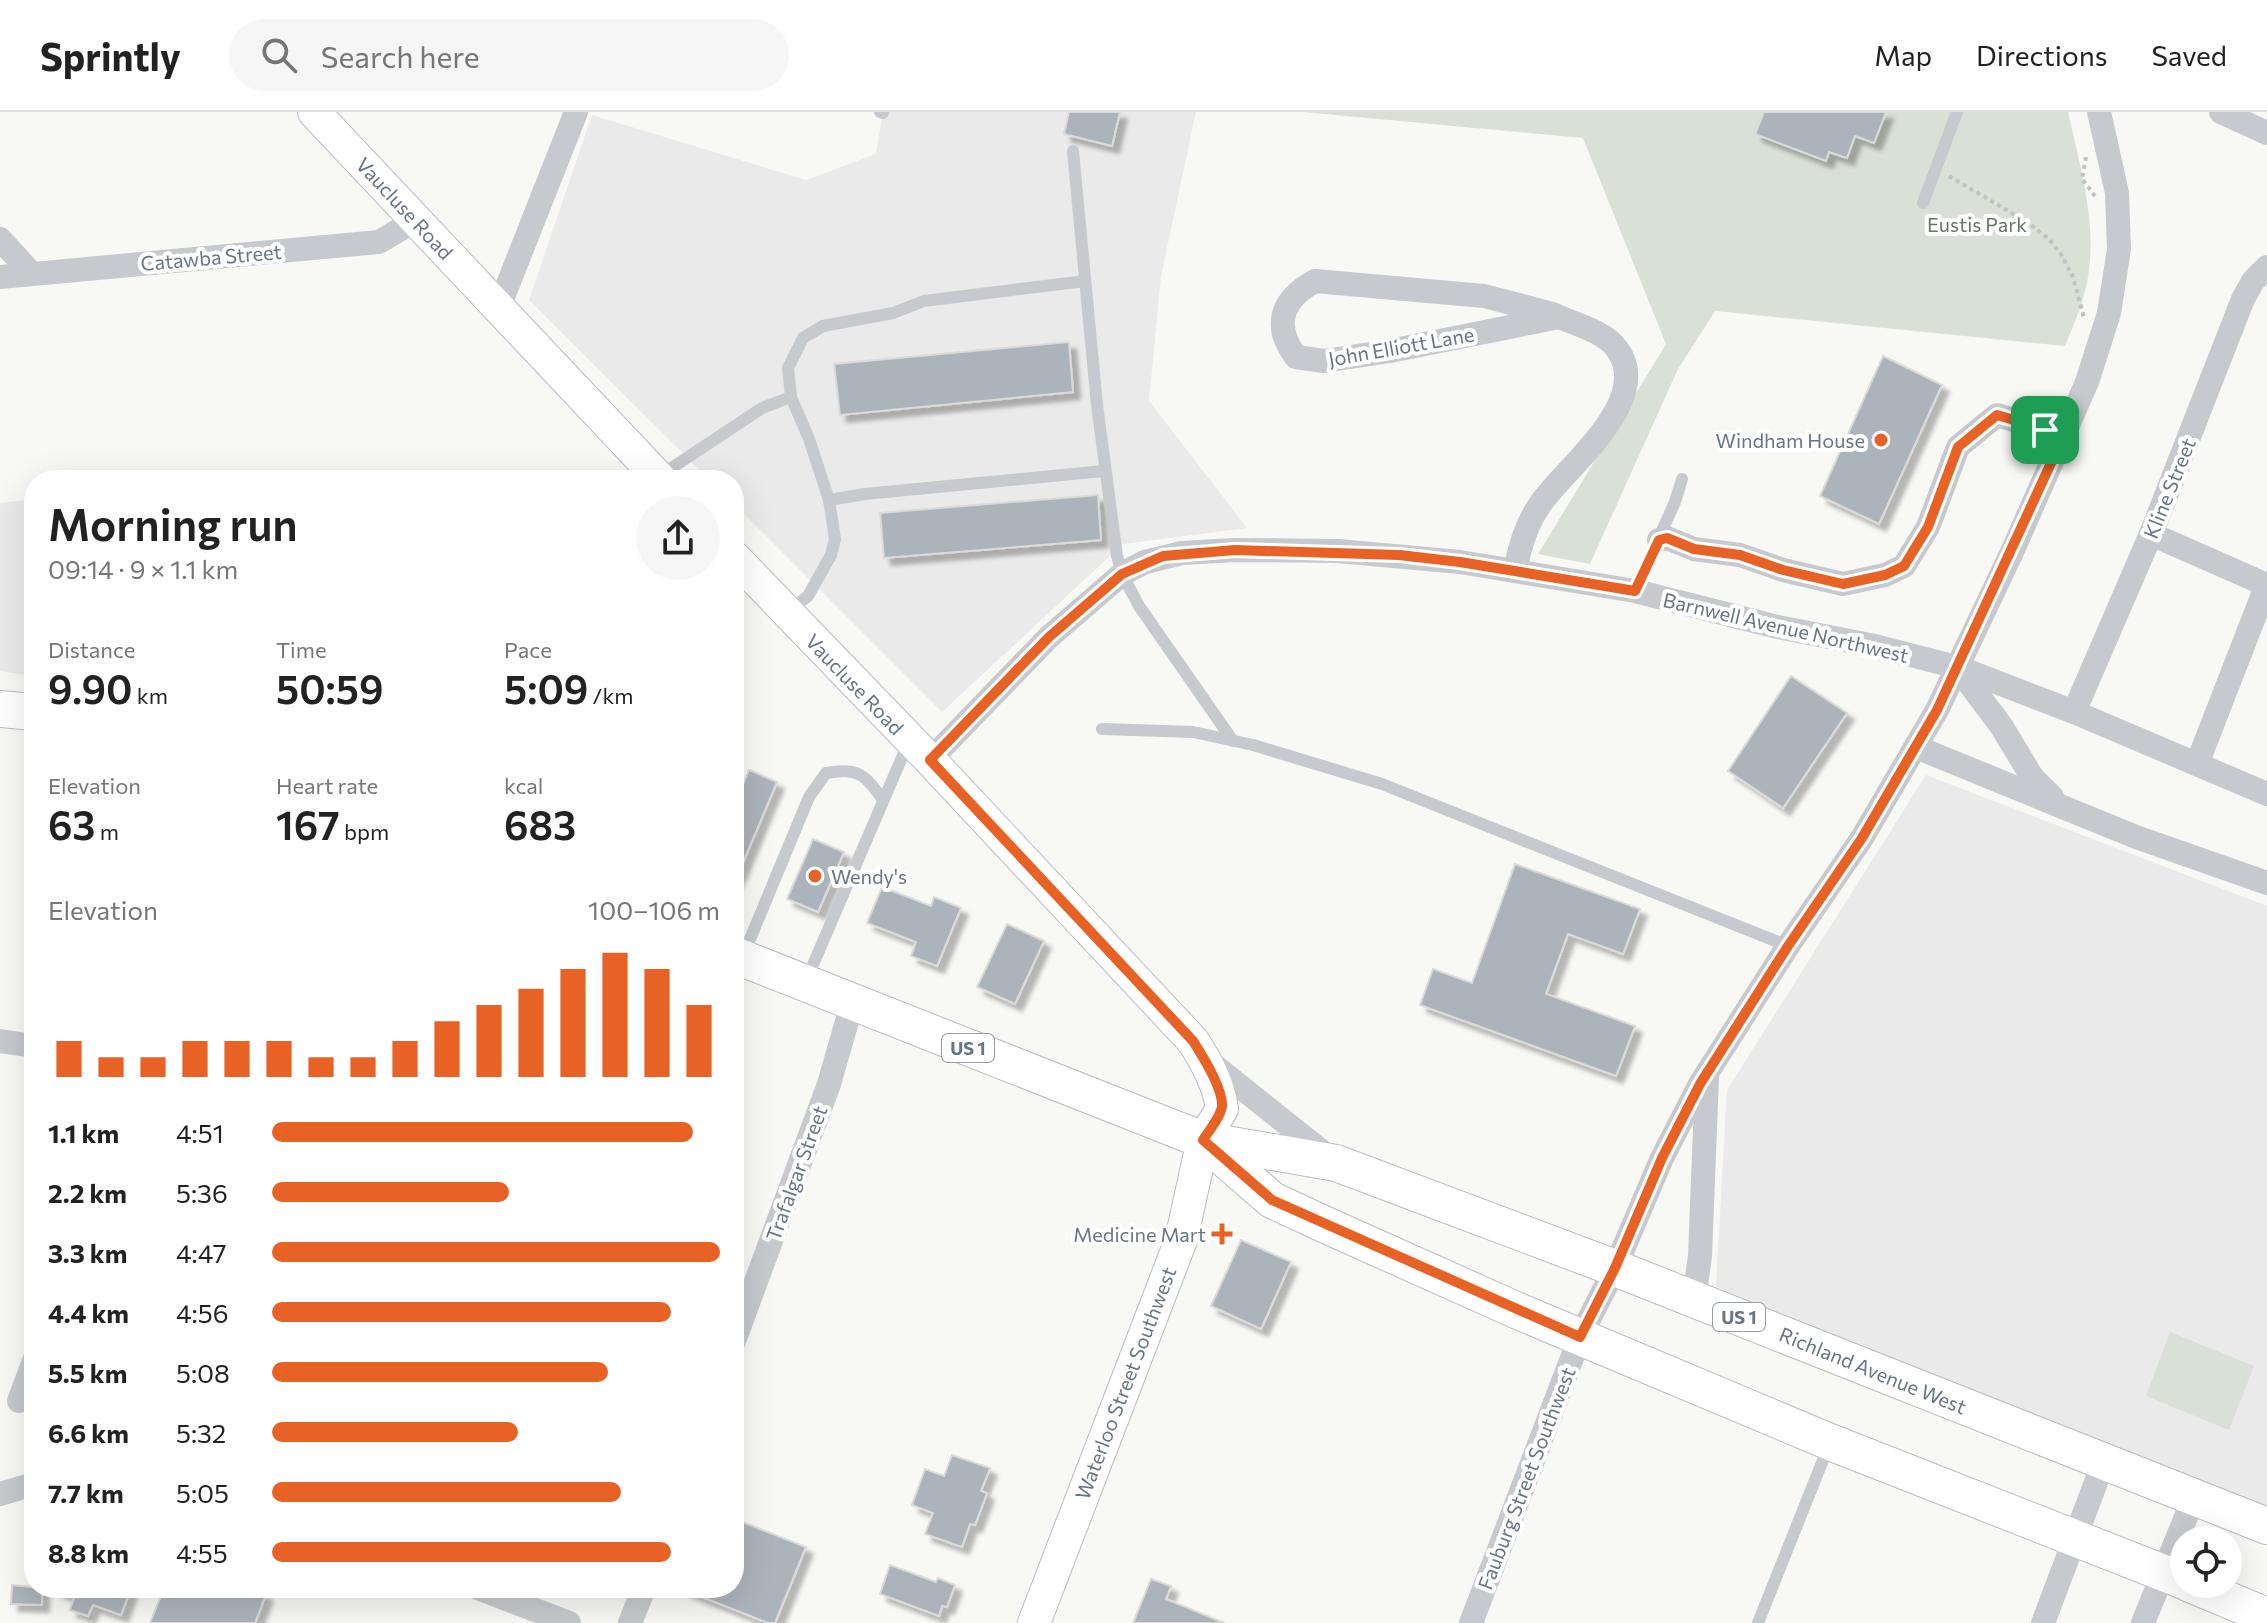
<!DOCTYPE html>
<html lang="en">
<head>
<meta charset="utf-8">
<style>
	body { margin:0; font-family:Commissioner,sans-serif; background:#f6f6f6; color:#222; height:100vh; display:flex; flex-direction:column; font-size:30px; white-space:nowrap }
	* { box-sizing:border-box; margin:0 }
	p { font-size:26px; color:#767676 }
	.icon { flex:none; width:44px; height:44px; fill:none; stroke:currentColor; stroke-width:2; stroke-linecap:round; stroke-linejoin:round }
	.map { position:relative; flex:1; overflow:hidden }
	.side { position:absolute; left:24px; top:358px; width:720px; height:1128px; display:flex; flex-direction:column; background:#fff; border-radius:32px; box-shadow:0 8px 32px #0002 }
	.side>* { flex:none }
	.fabs { position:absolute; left:2170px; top:1414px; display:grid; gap:16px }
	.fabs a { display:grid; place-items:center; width:72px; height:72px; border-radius:50%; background:#fff; box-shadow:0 8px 32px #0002; font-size:40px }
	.pin { position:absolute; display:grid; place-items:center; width:68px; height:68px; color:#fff; margin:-34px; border-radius:16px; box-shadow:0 4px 12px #0006 }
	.round { display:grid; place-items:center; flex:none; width:84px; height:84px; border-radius:42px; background:#f6f6f6 }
	.overview { display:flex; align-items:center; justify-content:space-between; height:136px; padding:0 24px }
	h1 { font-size:44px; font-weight:600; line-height:60px }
	.stats { display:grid; grid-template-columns:repeat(3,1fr); gap:12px; height:136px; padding:8px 24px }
	.stats div { display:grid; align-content:center }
	.stats b { font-size:40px; font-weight:600 }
	.stats small { font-size:22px; font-weight:400 }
	.stats p { font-size:22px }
	.chart { height:224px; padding:16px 24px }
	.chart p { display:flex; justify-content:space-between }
	.chart svg { width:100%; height:144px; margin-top:8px; stroke:#e96225; stroke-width:6 }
	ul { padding:0 24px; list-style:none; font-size:26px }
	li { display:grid; grid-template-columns:128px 96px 1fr; align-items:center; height:60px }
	li i { height:20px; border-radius:10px; background:#e96225 }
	header { display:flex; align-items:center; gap:48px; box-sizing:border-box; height:112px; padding:0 40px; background:#fff; border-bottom:2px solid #e0e0e0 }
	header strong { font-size:38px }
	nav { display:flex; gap:44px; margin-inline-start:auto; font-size:28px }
	.search { width:560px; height:72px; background:#f6f6f6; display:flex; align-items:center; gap:20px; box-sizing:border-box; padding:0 28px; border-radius:44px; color:#767676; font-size:30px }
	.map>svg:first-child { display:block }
	.built { fill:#e9eae9 }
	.green { fill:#d9e0d6 }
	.building { fill:#acb4bb; stroke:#dadad8; stroke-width:2; filter:url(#shadow) }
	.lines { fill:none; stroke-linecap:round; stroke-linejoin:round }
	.secondary-casing { stroke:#b8bdc2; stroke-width:34 }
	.primary-casing { stroke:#b9bdc1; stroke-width:38 }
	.path { stroke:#bfc2c4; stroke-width:4; stroke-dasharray:4 4; stroke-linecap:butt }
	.lane { stroke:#c6c9cd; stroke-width:12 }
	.street { stroke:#c6c9cd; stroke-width:24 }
	.secondary { stroke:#fff; stroke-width:32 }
	.primary { stroke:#fff; stroke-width:36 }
	.route-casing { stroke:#fff; stroke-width:16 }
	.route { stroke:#e96225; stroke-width:10 }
	.poi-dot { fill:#e96225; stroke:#fff; stroke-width:3 }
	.labels { text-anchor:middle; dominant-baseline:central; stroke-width:8; stroke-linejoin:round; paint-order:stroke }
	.shield { fill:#fff; stroke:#949fab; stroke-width:2 }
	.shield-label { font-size:18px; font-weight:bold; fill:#667687 }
	.street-label { font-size:20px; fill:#667687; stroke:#fff }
	.park-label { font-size:20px; fill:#647961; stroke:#fff }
	.poi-label { font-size:20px; fill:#667687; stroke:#fff; text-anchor:end }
</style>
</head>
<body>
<header>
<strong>Sprintly</strong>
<div class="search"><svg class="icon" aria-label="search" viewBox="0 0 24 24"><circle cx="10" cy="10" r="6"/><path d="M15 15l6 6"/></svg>Search here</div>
<nav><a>Map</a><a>Directions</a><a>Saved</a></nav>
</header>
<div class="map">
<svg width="2267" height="1511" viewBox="0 0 2267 1511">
	<defs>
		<filter id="shadow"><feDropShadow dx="7" dy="7" stdDeviation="2" flood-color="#0004"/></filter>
	</defs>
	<rect width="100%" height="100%" fill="#f8f8f5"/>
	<g class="built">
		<path d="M883,0H1196L1161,164L1149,289L1247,416L1123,432L942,600L734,392V368H710L529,188L592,3L806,68L876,42Z"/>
		<path d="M34,387V564L0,559V391Z"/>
		<path d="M1926,663L2267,794V1394L1716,1175L1727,978Z"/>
	</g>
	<g class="green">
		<path d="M1303,0H2068C2079,51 2096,105 2089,158C2086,184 2075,210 2065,234L1715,199L1678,257L1590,452L1538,442L1666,232L1583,26Z"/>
		<path d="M2170,1220L2254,1254L2229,1318L2146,1284Z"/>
	</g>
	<g class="building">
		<path d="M1069,0H1120L1112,34L1064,22Z"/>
		<path d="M1764,0H1886L1874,31L1855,24L1847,46L1829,40L1826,49L1755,22Z"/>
		<path d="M1069,230L1073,280L840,303L834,252Z"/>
		<path d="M1883,244L1942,273L1879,412L1820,384Z"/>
		<path d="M1098,383L1101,428L884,446L880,401Z"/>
		<path d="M1791,564L1847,601L1783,696L1728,659Z"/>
		<path d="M749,658L777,670L734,772V694Z"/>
		<path d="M813,727L844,740L818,800L787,787Z"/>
		<path d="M1515,752L1640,797L1623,842L1568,822L1546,882L1635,914L1616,964L1420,893L1433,857L1472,871Z"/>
		<path d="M882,775L931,794L934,785L961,796L937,854L911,844L916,830L867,811Z"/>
		<path d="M1007,812L1044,829L1015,892L977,875Z"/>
		<path d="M1241,1128L1291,1150L1261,1217L1211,1194Z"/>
		<path d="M952,1343L990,1356L981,1379L987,1381L975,1413L970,1412L962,1435L925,1422L933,1401L912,1393L925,1357L944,1364Z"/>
		<path d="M734,1407L806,1435L775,1511H768L682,1477L734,1476Z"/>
		<path d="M890,1453L936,1470L938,1466L955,1473L947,1495L942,1494L939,1504L880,1482Z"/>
		<path d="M1151,1467L1171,1474L1166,1487L1224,1511H1133Z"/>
		<path d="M12,1473L42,1476V1493L11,1492Z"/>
		<path d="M53,1476H131L121,1503L93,1493L88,1504L70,1498L74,1486Z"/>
		<path d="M170,1476H250L266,1482L255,1511H150L163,1479L167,1481Z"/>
	</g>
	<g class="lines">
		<defs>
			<g id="secondary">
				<path d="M314,0L661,368"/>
				<path d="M734,445L930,648L1193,929C1206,949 1219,972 1222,997L1203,1028L1181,1128L1034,1511"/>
			</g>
			<g id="primary">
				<path d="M0,597L34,600"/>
				<path d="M734,843L1203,1028L1336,1051L1615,1156L2267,1414"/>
				<path d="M1204,1029L1272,1088L1328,1114L1518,1199L1830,1330L2184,1469"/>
				<path d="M2190,1472L2267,1504"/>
			</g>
		</defs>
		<use href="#secondary" class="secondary-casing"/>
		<use href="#primary" class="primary-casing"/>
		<g class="path">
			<path d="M2086,45L2082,67L2095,84"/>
			<path d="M1949,64L2027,110L2049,127L2062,144L2073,165L2084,206"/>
		</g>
		<g class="lane">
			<path d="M880,0L883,1"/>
			<path d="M1073,39L1097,293L1117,444L1122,462L1139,494L1233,629"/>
			<path d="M1923,91L1957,0"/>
			<path d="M661,363L762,296L791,285"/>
			<path d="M829,388L865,382L1104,359"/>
			<path d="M1635,479L1675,390L1682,367"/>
			<path d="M790,498L808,484L831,443L835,427L829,388L809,327L791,285L788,256L803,226L823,214L893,201L924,189L1085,169"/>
			<path d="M1102,617L1193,620L1253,633L1382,672L1788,834"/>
			<path d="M743,844L809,685L826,661C859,655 865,663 883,688"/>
			<path d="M806,869L909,629"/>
			<path d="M1758,1511L1829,1333"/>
		</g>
		<g class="street">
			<path d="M2221,0L2267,21"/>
			<path d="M0,127L32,162"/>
			<path d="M0,165L379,130L416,108"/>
			<path d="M499,195L576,0"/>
			<path d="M2151,422L2267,473"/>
			<path d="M1659,428L1667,426L1694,437L1740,443L1783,458L1843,472L1885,463L1904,454L1928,415L1958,335L1997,303L2064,323"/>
			<path d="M1515,459C1520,434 1526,412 1541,391C1566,355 1655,288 1617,237C1605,220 1578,213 1559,205L1553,202L1484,184L1315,169C1282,187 1272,213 1296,245L1324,249L1390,239L1559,205"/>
			<path d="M1957,555L2002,615L2032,665L2052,685"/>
			<path d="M2074,600L2151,422L2243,187L2253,169L2267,155"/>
			<path d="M1916,635L2136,725L2267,771"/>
			<path d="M930,648L1049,525L1122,462L1145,450L1182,441L1235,438L1338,439L1460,450L1635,479L1778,515L1875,534L1957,555L2074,600L2267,682"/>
			<path d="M2197,652L2267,472"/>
			<path d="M0,929L34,934"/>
			<path d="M1207,948L1331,1047"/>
			<path d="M1694,1187L1700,1144L1707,966"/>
			<path d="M734,1229L829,972L852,892"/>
			<path d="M19,1289L34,1249"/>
			<path d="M0,1382L34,1372"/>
			<path d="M478,1476L569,1511"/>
			<path d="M630,1511L644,1476"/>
			<path d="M1471,1511L1580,1225L1615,1156L1662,1046L1700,972L1788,834L1862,726L1937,598L2012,440L2087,270L2109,201L2119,137L2117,81L2099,0"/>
			<path d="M2043,1511L2104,1349"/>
			<path d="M2143,1511L2194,1385"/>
		</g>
		<use href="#secondary" class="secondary"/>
		<use href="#primary" class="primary"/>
	</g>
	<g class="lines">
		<defs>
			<path id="route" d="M1997,303L2064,323L1937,598L1862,726L1788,834L1700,972L1662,1046L1615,1156L1580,1225L1272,1088L1203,1028C1209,1019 1221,1004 1222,994C1223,976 1202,943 1193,929L930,648L1049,525L1122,462L1163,444L1235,438L1399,443L1460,450L1635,479L1659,428L1667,426L1694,437L1740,443L1783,458L1843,472L1885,463L1904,454L1928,415L1958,335Z"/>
		</defs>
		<use href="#route" class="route-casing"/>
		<use href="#route" class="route"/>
	</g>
	<g class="poi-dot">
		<circle cx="1881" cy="328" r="8"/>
		<circle cx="815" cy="764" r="8"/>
		<path d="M1218 1110h8v8h8v8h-8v8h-8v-8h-8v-8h8z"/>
	</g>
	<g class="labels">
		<g class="shield">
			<rect x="942" y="922" width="52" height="28" rx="6"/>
			<rect x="1713" y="1191" width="52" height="28" rx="6"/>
		</g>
		<g class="shield-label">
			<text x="968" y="936">US 1</text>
			<text x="1739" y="1205">US 1</text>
		</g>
		<g class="street-label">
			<text transform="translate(405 96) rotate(47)">Vaucluse Road</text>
			<text transform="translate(211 145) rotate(-5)">Catawba Street</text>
			<text transform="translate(1401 234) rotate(-10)">John Elliott Lane</text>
			<text transform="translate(2169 376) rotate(-68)">Kline Street</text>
			<text transform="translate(1786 515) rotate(13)">Barnwell Avenue Northwest</text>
			<text transform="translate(855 572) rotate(46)">Vaucluse Road</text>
			<text transform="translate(796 1061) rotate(-70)">Trafalgar Street</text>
			<text transform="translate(1873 1258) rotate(22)">Richland Avenue West</text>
			<text transform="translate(1125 1271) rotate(-69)">Waterloo Street Southwest</text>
			<text transform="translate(1526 1366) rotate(-69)">Fauburg Street Southwest</text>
		</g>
		<g class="park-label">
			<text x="1977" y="112">Eustis Park</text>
		</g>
		<g class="poi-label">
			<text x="1865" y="328">Windham House</text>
			<text x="831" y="764" text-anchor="start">Wendy's</text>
			<text x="1206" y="1122">Medicine Mart</text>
		</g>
	</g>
</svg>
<div class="fabs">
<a><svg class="icon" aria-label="locate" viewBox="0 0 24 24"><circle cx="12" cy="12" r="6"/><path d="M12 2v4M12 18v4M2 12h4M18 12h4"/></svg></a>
</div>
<div class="pin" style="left:2045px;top:318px;background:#1e9e55"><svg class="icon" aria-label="arrive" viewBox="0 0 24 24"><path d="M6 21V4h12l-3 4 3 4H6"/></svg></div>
<section class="side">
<div class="overview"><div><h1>Morning run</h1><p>09:14 · 9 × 1.1 km</p></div><a class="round"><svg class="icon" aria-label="share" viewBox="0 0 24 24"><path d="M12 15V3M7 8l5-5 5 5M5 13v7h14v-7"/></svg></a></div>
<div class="stats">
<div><p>Distance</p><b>9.90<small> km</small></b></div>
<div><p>Time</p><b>50:59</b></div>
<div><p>Pace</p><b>5:09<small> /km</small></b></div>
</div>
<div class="stats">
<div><p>Elevation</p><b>63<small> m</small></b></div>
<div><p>Heart rate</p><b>167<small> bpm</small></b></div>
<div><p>kcal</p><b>683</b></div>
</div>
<div class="chart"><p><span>Elevation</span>100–106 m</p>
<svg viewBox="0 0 160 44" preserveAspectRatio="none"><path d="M5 44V33M15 44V38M25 44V38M35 44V33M45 44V33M55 44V33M65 44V38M75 44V38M85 44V33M95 44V27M105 44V22M115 44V17M125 44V11M135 44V6M145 44V11M155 44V22"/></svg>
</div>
<ul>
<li><b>1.1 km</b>4:51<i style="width:94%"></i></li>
<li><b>2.2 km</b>5:36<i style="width:53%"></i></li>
<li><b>3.3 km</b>4:47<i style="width:100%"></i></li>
<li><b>4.4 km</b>4:56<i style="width:89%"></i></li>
<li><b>5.5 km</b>5:08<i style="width:75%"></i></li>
<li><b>6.6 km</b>5:32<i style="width:55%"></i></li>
<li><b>7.7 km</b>5:05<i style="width:78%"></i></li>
<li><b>8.8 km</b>4:55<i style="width:89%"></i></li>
</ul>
</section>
</div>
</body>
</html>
